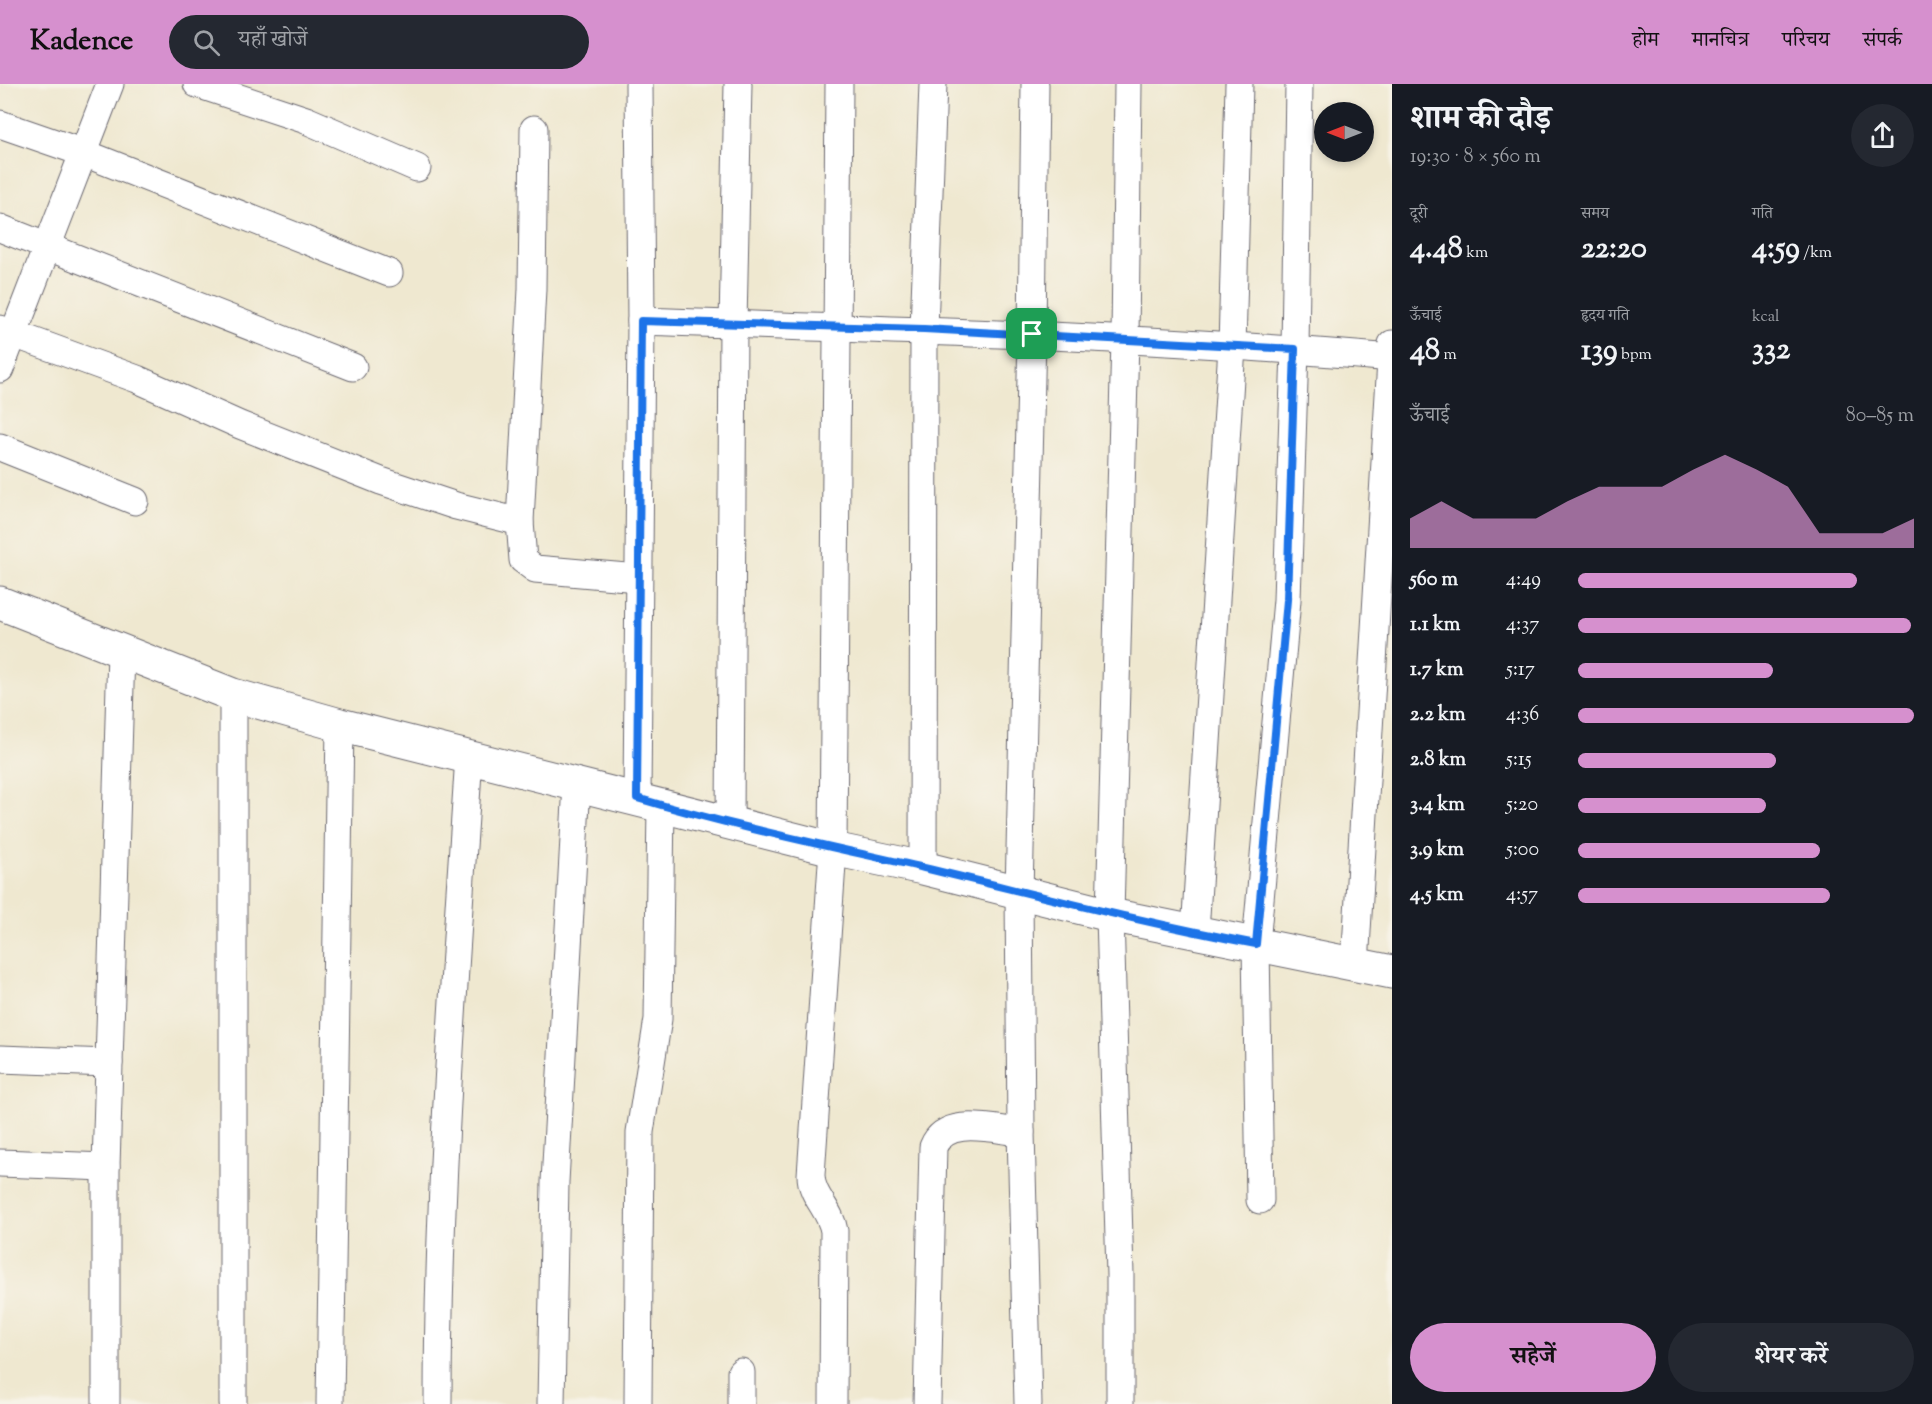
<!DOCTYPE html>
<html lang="hi">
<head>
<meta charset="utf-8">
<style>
	body { margin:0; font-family:"Sorts Mill Goudy","Noto Serif Devanagari",serif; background:#242831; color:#f1f3f6; height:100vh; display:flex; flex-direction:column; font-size:22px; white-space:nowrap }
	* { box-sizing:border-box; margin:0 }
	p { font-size:20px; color:#9ea1a6 }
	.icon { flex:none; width:33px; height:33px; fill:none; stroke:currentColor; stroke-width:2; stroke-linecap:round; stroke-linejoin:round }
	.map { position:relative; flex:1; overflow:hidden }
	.drawer { display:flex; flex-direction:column; background:#171b24; width:540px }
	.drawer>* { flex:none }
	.needle { width:39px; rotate:270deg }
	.fabs { position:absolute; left:1314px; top:18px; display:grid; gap:12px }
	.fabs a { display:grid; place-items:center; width:60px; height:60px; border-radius:50%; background:#171b24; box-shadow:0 3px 9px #0003; font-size:30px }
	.pin { position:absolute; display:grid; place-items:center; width:51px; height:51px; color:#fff; margin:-26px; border-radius:12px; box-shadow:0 3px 9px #0006 }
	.round { display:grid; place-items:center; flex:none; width:63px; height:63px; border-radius:32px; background:#242831 }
	.head { display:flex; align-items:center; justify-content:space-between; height:102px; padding:0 18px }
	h1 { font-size:33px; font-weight:700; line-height:45px }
	.figures { display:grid; grid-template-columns:repeat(3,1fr); gap:9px; height:102px; padding:6px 18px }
	.figures div { display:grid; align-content:center }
	.figures b { font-size:30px; font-weight:700 }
	.figures small { font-size:16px; font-weight:400 }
	.figures p { font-size:16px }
	.chart { height:168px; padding:12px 18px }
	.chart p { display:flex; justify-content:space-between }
	.chart svg { width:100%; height:108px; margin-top:6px; fill:#d690ce; opacity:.7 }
	.action { display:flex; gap:12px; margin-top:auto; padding:12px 18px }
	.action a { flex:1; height:69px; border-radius:36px; background:#d690ce; color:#111; font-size:24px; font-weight:700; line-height:69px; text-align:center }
	.action a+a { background:#242831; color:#f1f3f6 }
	ul { padding:0 18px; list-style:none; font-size:20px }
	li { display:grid; grid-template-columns:96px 72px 1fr; align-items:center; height:45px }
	li i { height:15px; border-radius:8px; background:#d690ce }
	header { display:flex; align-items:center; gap:36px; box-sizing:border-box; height:84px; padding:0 30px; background:#d690ce; color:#111 }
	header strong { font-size:28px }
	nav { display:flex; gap:33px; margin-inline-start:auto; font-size:21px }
	.search { width:420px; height:54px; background:#242831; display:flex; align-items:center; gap:15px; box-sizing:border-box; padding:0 21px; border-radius:33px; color:#9ea1a6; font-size:22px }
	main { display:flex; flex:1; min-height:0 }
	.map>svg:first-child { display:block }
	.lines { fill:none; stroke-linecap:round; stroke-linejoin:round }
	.minor-casing { stroke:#6a676f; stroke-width:29 }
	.tertiary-casing { stroke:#6a676f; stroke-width:35 }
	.minor { stroke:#fff; stroke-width:27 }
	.tertiary { stroke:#fff; stroke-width:33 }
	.route-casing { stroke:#fff; stroke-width:12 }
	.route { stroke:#1a73e8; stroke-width:8 }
</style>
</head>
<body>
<header>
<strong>Kadence</strong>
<div class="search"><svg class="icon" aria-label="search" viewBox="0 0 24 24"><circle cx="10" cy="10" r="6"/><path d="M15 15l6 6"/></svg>यहाँ खोजें</div>
<nav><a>होम</a><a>मानचित्र</a><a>परिचय</a><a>संपर्क</a></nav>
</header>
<main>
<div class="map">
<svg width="1392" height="1320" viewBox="0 0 1392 1320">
	<rect width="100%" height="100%" fill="#f7f3e8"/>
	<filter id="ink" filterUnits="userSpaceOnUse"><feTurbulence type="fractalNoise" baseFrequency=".0167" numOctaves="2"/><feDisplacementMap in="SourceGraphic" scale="12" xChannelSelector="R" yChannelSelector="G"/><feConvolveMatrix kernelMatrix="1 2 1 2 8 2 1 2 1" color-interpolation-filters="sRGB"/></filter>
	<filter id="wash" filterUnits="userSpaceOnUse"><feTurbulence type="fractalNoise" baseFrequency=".008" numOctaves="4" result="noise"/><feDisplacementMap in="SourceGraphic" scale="24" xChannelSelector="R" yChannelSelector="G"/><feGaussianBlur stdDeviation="1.35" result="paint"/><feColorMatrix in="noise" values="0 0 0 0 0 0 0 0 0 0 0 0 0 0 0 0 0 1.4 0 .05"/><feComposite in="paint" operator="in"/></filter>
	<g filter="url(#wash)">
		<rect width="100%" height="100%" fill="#efe8d0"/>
	</g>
	<g filter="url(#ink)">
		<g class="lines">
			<defs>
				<g id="minor">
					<path d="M197,0L306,36L417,84"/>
					<path d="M0,40L84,69L389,189"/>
					<path d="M534,45L532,205L520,438L523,476L535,485L638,494"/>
					<path d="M0,144L353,283"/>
					<path d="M641,237C891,246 1142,252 1392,274"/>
					<path d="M0,245L137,295L240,341L381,397L456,422L520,438"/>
					<path d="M0,285L110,0"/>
					<path d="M0,363L135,417"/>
					<path d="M637,714L641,237L639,0"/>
					<path d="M730,738L733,240L738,0"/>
					<path d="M923,784L924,245L933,0"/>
					<path d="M1195,848L1232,263L1239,0"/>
					<path d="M1355,881L1392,260"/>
					<path d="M0,975L109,979"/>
					<path d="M0,1079L106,1083"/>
					<path d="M1260,1116L1256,860L1287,516L1295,265L1299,0"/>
					<path d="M106,1320V1083L121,567"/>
					<path d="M233,1320V611"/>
					<path d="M330,1320L340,641"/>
					<path d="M438,1320C438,1103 455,888 469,672"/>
					<path d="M551,1320L555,1098L577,700"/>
					<path d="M638,1320L640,1048L658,935L661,722"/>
					<path d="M741,1320V1288"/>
					<path d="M833,1320L834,1147C831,1126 811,1112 811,1091L833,765L839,0"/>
					<path d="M927,1320L933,1063C946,1031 994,1046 1021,1048"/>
					<path d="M1028,1320L1021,1048L1019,809L1032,250L1035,0"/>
					<path d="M1120,1320V1191L1110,831L1125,255L1128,0"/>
				</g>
				<path id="tertiary" d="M0,519L233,611L340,641L833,765L923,784L1110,831L1392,888"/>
			</defs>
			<use href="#minor" class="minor-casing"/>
			<use href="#tertiary" class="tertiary-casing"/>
			<use href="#minor" class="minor"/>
			<use href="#tertiary" class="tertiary"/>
		</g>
	</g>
	<g class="lines" filter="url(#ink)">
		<defs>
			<path id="route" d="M641,237L924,245L1295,265L1287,516L1256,860C1144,839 1034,810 924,784C828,762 731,742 637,714Z"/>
		</defs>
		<use href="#route" class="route-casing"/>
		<use href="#route" class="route"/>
	</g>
</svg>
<div class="fabs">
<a><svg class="needle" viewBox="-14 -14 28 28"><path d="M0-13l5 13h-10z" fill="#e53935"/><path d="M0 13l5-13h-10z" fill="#9ea1a6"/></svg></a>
</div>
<div class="pin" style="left:1032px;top:250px;background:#1e9e55"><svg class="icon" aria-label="arrive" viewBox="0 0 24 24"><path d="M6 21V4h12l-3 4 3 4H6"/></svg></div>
</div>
<section class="drawer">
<div class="head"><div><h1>शाम की दौड़</h1><p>19:30 · 8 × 560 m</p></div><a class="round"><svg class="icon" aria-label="share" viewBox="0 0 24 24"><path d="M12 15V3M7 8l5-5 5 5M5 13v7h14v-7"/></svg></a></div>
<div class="figures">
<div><p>दूरी</p><b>4.48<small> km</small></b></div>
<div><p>समय</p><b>22:20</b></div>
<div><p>गति</p><b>4:59<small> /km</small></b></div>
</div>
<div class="figures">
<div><p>ऊँचाई</p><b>48<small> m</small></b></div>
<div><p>हृदय गति</p><b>139<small> bpm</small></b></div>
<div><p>kcal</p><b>332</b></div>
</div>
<div class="chart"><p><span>ऊँचाई</span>80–85 m</p>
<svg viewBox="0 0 160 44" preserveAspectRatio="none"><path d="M0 44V32L10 25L20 32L30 32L40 32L50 25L60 19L70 19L80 19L90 12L100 6L110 12L120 19L130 38L140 38L150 38L160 32V44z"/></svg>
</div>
<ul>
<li><b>560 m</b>4:49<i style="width:83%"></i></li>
<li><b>1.1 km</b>4:37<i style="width:99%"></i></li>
<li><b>1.7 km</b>5:17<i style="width:58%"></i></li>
<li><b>2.2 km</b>4:36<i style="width:100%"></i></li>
<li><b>2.8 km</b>5:15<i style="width:59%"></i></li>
<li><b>3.4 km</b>5:20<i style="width:56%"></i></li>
<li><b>3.9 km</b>5:00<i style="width:72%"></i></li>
<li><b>4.5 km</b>4:57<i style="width:75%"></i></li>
</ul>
<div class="action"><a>सहेजें</a><a>शेयर करें</a></div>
</section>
</main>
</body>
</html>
